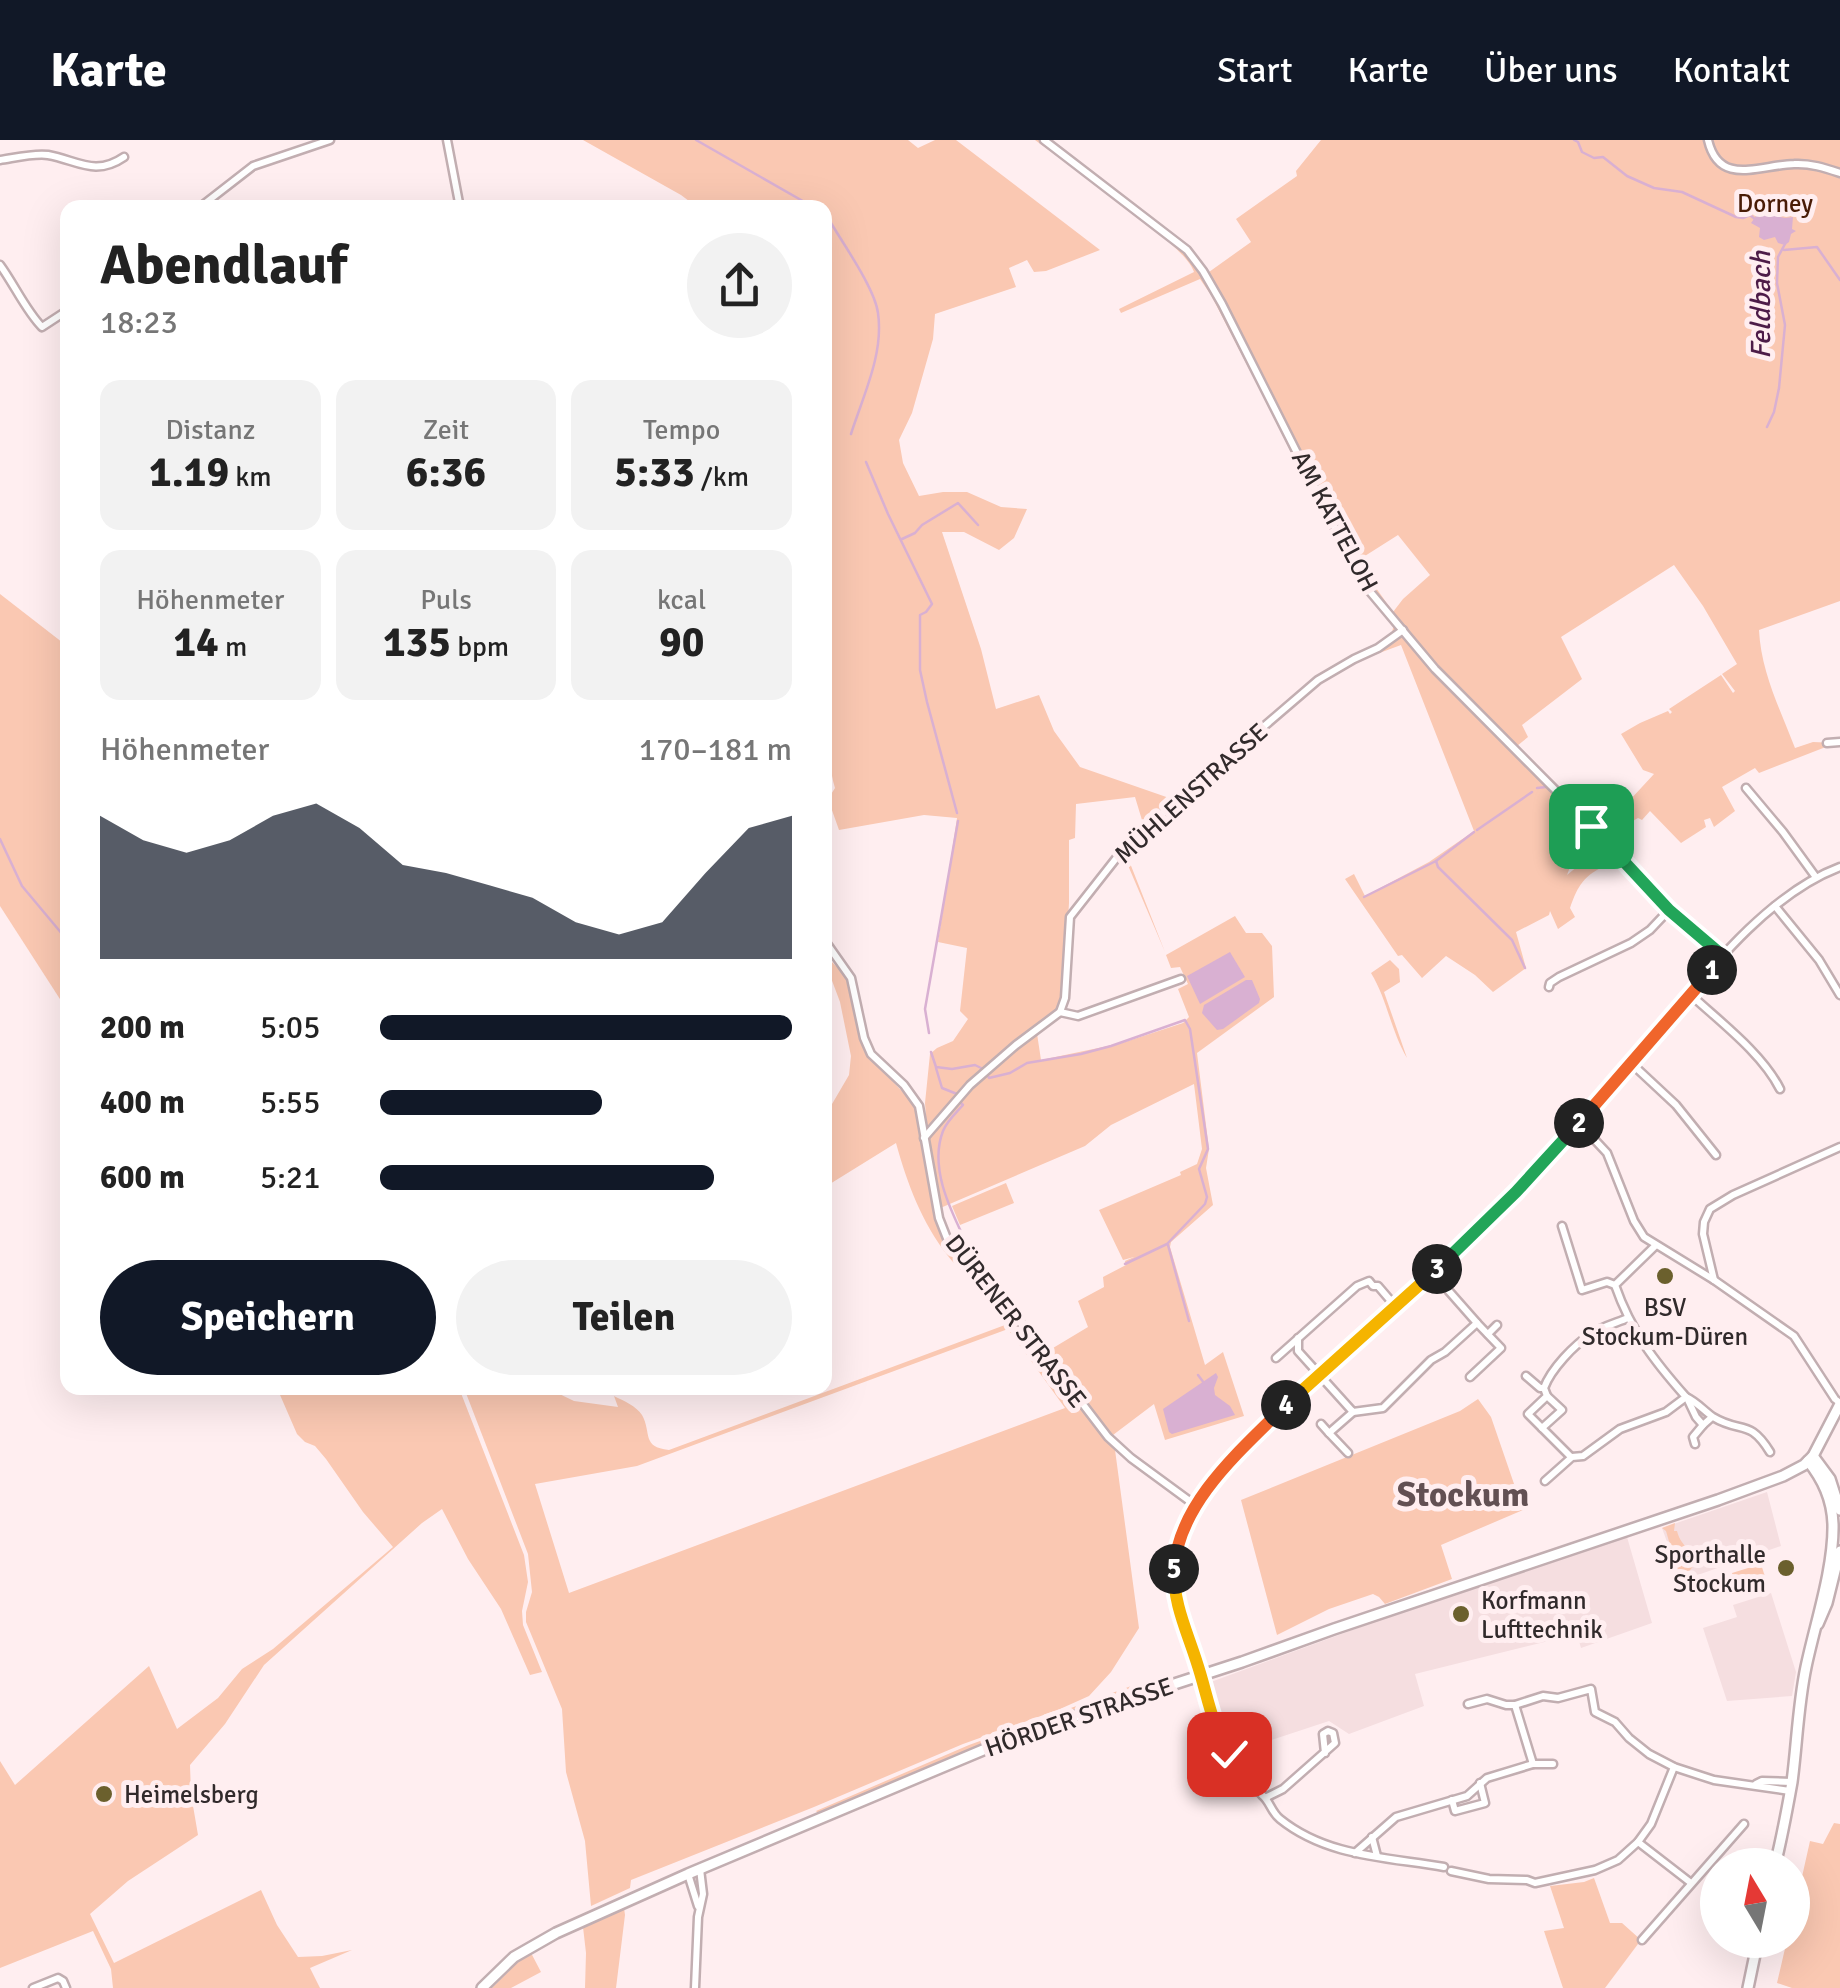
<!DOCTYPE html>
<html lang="de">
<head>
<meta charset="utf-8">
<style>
	body { margin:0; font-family:Signika,sans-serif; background:#f2f2f2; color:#222; height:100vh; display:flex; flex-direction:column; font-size:38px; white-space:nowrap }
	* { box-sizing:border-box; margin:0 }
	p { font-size:32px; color:#767676 }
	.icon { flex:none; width:55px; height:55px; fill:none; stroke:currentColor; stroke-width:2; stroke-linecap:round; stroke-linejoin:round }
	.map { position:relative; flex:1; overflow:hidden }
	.details { position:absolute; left:60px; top:60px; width:772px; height:1195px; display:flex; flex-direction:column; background:#fff; border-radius:20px; box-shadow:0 10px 40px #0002 }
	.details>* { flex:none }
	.needle { width:65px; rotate:350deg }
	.buttons { position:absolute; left:1700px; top:1708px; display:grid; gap:20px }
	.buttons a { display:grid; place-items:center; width:110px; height:110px; border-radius:50%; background:#fff; box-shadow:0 10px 40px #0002; font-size:50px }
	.pin { position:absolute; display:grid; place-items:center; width:85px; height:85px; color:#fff; margin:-42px; border-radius:20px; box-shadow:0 5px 15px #0006 }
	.km { position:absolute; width:50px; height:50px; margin:-25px; border-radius:50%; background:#222; color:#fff; font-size:28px; line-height:50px; text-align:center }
	.round { display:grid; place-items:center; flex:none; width:105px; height:105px; border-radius:52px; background:#f2f2f2 }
	.overview { display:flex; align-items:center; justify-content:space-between; height:170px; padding:0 40px }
	h1 { font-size:55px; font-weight:800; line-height:75px }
	.figures { display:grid; grid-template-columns:repeat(3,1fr); gap:15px; height:170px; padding:10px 40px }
	.figures div { display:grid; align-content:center; border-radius:20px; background:#f2f2f2; text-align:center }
	.figures b { font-size:42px; font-weight:800 }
	.figures small { font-size:28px; font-weight:400 }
	.figures p { font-size:28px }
	.chart { height:280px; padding:20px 40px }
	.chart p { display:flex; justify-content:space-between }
	.chart svg { width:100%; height:180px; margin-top:10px; fill:#111827; opacity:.7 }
	.cta { display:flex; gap:20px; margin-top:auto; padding:20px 40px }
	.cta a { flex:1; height:115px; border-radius:60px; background:#111827; color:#fff; font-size:40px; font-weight:800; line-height:115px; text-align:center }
	.cta a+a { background:#f2f2f2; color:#222 }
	ul { padding:0 40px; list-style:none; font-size:32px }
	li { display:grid; grid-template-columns:160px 120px 1fr; align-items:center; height:75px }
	li i { height:25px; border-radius:12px; background:#111827 }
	header { display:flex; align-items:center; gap:60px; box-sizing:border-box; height:140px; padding:0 50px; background:#111827; color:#fff }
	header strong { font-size:48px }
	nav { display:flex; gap:55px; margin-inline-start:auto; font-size:35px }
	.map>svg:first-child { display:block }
	.built { fill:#f5dee0 }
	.green { fill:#fac8b2; fill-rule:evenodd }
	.water { fill:#d9b0d2 }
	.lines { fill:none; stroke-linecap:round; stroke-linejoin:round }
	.stream { stroke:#d9b0d2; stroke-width:2.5 }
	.street-casing { stroke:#c2aeb1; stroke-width:11 }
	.secondary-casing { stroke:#c2aeb1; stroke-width:14 }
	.street { stroke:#fff; stroke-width:6 }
	.secondary { stroke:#fff; stroke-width:9 }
	.split-1-casing { stroke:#fff; stroke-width:20 }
	.split-2-casing { stroke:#fff; stroke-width:20 }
	.split-3-casing { stroke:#fff; stroke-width:20 }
	.split-4-casing { stroke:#fff; stroke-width:20 }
	.split-5-casing { stroke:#fff; stroke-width:20 }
	.split-6-casing { stroke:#fff; stroke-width:20 }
	.split-1 { stroke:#22a559; stroke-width:12 }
	.split-2 { stroke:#f0652b; stroke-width:12 }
	.split-3 { stroke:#22a559; stroke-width:12 }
	.split-4 { stroke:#f5b400; stroke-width:12 }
	.split-5 { stroke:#f0652b; stroke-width:12 }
	.split-6 { stroke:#f5b400; stroke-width:12 }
	.poi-dot { fill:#6b602d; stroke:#ffeef0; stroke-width:4 }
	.labels { text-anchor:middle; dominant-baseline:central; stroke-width:10; stroke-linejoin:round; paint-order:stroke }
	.park-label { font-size:25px; fill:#491c06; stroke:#ffeef0 }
	.street-label { font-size:25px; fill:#312a2b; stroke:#ffeef0 }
	.poi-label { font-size:25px; fill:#312a2b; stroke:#ffeef0; text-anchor:start }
	.water-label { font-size:28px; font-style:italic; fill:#4d1c48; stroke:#ffeef0 }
	.district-label { font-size:35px; font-weight:bold; fill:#625053; stroke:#ffeef0 }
</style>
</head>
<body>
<header>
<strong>Karte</strong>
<nav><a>Start</a><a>Karte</a><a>Über uns</a><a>Kontakt</a></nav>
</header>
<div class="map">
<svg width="1840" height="1848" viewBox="0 0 1840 1848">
	<rect width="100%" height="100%" fill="#ffeef0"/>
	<g class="built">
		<path d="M1767,1352L1781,1406L1689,1438L1685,1437V1440L1681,1441L1662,1388Z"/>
		<path d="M1627,1397L1652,1483L1581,1508L1577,1494L1415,1534L1424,1566L1349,1594L1329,1581L1247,1608L1222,1612L1200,1546L1404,1471Z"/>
		<path d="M1771,1453L1796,1532L1792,1556L1727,1561L1703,1488L1737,1477L1733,1465Z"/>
	</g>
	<g class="green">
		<path d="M583,0H908L918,8L935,0H956L1100,110L1046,131L1034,132L1027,120L1009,128L1016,147L935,174L933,199L912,273L899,300L903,323L919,356L943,352H967L1001,367L1027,369L1014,398L999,410L964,392H942L981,509L996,569L1039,555L1054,591L1080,627L1175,660L1311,540L1352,516L1375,506L1392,493L1395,478L1369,446L1354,422L1348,426L1262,254L1211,155L1200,139L1121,173L1119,169L1194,132C1185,103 1066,23 1035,0H1052L1186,104L1209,132L1251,102L1236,79L1297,36L1296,31L1321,0H1840V461L1759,490C1761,532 1780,569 1795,608L1813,602L1836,603L1759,633L1755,628L1722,647L1735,671L1714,687L1710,678L1704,680L1706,687L1681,703L1650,671L1642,680L1638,678L1622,687L1616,675L1654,634L1643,630L1621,594L1640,583L1668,571L1670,574L1672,572L1669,569L1721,535L1733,553L1735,551L1722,534L1737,524L1703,466L1674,425L1561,497L1582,539L1522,585L1528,597L1517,606L1547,646L1597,699L1585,700L1564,717L1570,727L1567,735L1595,712L1607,725C1584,735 1578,745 1570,768L1575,777L1558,789L1550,771L1549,775L1516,792L1526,828L1493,852L1475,835L1446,816L1422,838L1402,815L1398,816L1345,739L1354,734L1365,756L1429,722L1474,691L1401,505L1355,522L1323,540L1289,567L1145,692L1126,713L1165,812L1124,716L1078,771L1126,710L1145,690L1135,657L1076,664L1075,698L1069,700V763L1063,858L1058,871L1036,887L1041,920L1122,903L1183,883L1189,877L1178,849L1188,844L1180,827L1171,828L1166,815L1235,776L1246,793H1262L1272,806L1274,857L1197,913L1209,1009L1206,1028L1213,1065L1171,1102L1170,1107L1205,1225L1223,1212L1244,1276L1165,1300L1154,1264L1113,1295L1139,1488L1111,1532L1089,1556L1060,1569L963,1604L814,1667L631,1740L630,1748L591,1766L585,1701L566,1632L562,1569L526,1482V1472L532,1452L528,1414L464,1248H547L574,1261L618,1267L614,1256C624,1261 636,1266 642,1275C652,1293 641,1307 669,1310L1005,1185L989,1163L988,1154C975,1142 959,1130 948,1116C922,1083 907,1043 896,1003L825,1047V976L849,935L851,916L840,862L825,822L831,821L845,835L865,912L914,964L920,990L927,989L925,963L930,914L937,908L953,901L968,879L960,871L967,808L938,802L957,678L924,675L839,690L828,659L835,648C828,625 830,604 825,580V68L697,67L681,55ZM1398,395L1430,435L1403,459L1393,472L1357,421ZM1194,944L1202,1009L1197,1024L1180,1032L1181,1035L1099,1070L1123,1120L1134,1117L1125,1121L1126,1125L1103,1137L1104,1147L1078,1161L1088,1187L1048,1211L1022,1177L954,1114L943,1094L938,1069L1085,1006L1111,985ZM1008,1189L1065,1268L569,1453L535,1344L637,1326Z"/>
		<path d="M0,454L67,506V870L0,766Z"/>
		<path d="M1390,820L1399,829L1400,842L1384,852L1407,918C1391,891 1387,859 1371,833Z"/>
		<path d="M1006,1043L1014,1063L960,1085L952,1066Z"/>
		<path d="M277,1248H459L524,1415L528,1442L522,1471L523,1485L542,1532L530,1535L501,1469L468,1419L442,1369L422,1383L264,1525L225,1584L190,1625L191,1654L198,1695L128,1741L90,1774L114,1823L261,1750L277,1785L298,1817L322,1816L352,1810L310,1828L320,1848H113L111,1829L93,1791L0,1828V1621L15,1645L149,1526L177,1589L218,1558L242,1529L273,1509L393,1407L363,1372L326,1319L315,1306L305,1302L297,1294Z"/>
		<path d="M1478,1259L1491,1277L1523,1370L1441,1405L1452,1439L1385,1464L1379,1457L1373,1454L1329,1469L1277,1495L1241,1360L1460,1271Z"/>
		<path d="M1675,1383L1674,1391H1677C1682,1409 1691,1407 1698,1420L1687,1434L1679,1436L1666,1391L1662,1388Z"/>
		<path d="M1761,1424L1767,1443L1738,1453L1732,1433Z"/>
		<path d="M1134,1545L1121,1556L1009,1595L820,1675L816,1671L969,1605Z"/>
		<path d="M1834,1683L1840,1684V1848H1792L1777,1843L1787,1800H1792L1793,1777L1810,1701L1823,1704Z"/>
		<path d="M1594,1738L1610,1783H1622L1641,1800L1605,1848H1563L1544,1791L1564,1788L1550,1746L1584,1742Z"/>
		<path d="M624,1768L625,1775L616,1848H585L586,1813L583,1787Z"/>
		<path d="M530,1811L541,1832L511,1848H492L515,1825L514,1822Z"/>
	</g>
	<g class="water">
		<path d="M1759,72L1785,78L1793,77L1792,89L1796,91L1791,94L1789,102L1785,105L1778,103L1775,97L1764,100L1759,97L1760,88L1751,83Z"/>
		<path d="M1230,812L1245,837L1200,864L1187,836Z"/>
		<path d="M1246,840H1252L1260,859L1259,863L1223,889L1217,890L1202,873L1204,865Z"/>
		<path d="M1216,1233L1218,1237L1214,1248L1215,1255L1230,1266L1235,1275L1172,1294L1169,1292L1163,1269Z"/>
	</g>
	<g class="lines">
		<g class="stream">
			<path d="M696,0L815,68"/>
			<path d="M1574,0L1578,2L1582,12L1594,18L1603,17L1627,36L1654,48L1682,52L1736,77L1743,78L1750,75L1756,80"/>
			<path d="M825,72L829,79"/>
			<path d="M831,83C844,105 875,149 878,173C884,214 863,256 851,294"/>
			<path d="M1784,110L1817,107L1840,140"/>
			<path d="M1767,287L1774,272L1779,248L1785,185L1777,143L1778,117L1785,104"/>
			<path d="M866,322L888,374L932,464L926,472L920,475V530L927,562L957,673"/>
			<path d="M902,399L915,393L922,385L958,363L978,385"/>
			<path d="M1537,648L1546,647"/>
			<path d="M1477,690L1532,652"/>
			<path d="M0,699L22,746L68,801"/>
			<path d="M1436,721L1438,727L1512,800L1525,828"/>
			<path d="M1364,757L1436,721L1474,692"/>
			<path d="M929,893L925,869L958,681"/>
			<path d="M931,912L936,927L952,929L975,925L983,929"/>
			<path d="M936,928L942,948L957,954"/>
			<path d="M987,934L989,938L1010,933L1027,923L1081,914L1111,906L1185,880L1190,889L1208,1009L1199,1029L1207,1057L1205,1064L1167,1104L1125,1124"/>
			<path d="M1168,1105L1189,1181"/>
			<path d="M961,1108L965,1100C950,1069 929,1027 943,991C947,981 956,973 963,965L961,963"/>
			<path d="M1198,1235L1204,1243"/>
		</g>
		<defs>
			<g id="street">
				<path d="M447,0L460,68"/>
				<path d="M1044,0L1187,110L1203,131L1222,164L1354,426L1367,448L1435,529L1591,686L1669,770L1723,816"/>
				<path d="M1708,0C1719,47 1759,25 1794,24C1810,23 1825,28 1840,33"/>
				<path d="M0,20C14,18 34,13 48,15C77,20 95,37 124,17"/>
				<path d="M199,68L253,26L330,0"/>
				<path d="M0,125C14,144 26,171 42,187L68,170"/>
				<path d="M1827,603L1840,602"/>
				<path d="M1746,648L1783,692L1815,736"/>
				<path d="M1775,766L1819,820L1840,855"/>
				<path d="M825,801L851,838L864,898L871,914L904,945L919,966L939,1078L950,1106L994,1148L1108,1297L1131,1318L1195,1365"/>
				<path d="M1549,847L1550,843L1559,837L1631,803L1650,790L1669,770"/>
				<path d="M1690,854C1719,881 1762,913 1780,949"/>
				<path d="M1060,872L1078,876L1181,839"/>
				<path d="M1631,923L1676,965L1716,1015"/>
				<path d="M1579,983L1607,1013L1634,1081L1644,1097L1714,1140L1794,1196L1835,1259L1840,1263"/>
				<path d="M924,998L970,945L1016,905L1060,872L1065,858L1070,777L1129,702L1318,540L1354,519L1378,508L1403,490"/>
				<path d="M1562,1086L1582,1150L1607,1142L1615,1145"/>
				<path d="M1433,1133L1477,1183"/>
				<path d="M1714,1140L1703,1094L1704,1082L1710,1069L1733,1055L1840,1007"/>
				<path d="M1488,1194L1497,1185"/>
				<path d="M1298,1198V1211L1353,1272L1383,1268L1431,1220L1445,1212L1477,1183L1501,1208L1470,1237"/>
				<path d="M1276,1218L1357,1146L1369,1141L1373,1146H1378L1396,1167"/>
				<path d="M1526,1236L1540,1248H1544"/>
				<path d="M1686,1257C1697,1262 1704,1271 1713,1277C1741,1294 1749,1278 1770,1312"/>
				<path d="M1687,1258L1696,1277L1703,1285L1712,1277"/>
				<path d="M1321,1284L1329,1293"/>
				<path d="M1542,1288L1562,1270L1547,1256"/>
				<path d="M1695,1304L1693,1297L1703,1285"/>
				<path d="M1348,1313L1329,1293L1353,1272"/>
				<path d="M1571,1317L1528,1274L1547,1256L1544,1248C1551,1229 1574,1205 1591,1194C1601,1187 1616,1183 1628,1178"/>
				<path d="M1545,1341L1572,1317L1583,1316L1620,1289L1666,1272L1686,1257C1654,1221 1631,1191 1615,1145L1655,1106"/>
				<path d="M1468,1564L1487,1559L1506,1565H1515L1543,1556L1558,1558L1591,1549L1595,1572L1615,1582L1629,1598L1649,1614L1674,1627L1714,1640L1790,1651"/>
				<path d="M1515,1565L1533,1624"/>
				<path d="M1756,1644L1762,1641L1791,1642"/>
				<path d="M1267,1657L1283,1649L1335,1603L1333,1593L1328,1591L1323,1594L1325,1613"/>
				<path d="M1452,1660L1455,1671L1485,1663L1480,1643"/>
				<path d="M1372,1697L1377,1716"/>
				<path d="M1638,1702L1691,1743"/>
				<path d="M1355,1713L1396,1677L1467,1656L1487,1638L1533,1624H1553"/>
				<path d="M1444,1727C1387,1717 1327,1717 1280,1679C1271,1672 1270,1661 1262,1655C1249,1640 1233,1625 1225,1607C1212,1580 1206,1549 1197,1521C1182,1476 1163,1436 1182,1389C1193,1359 1220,1335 1241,1311C1318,1230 1406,1163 1484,1084C1536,1032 1584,977 1632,921C1690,856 1757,758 1840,727"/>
				<path d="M1451,1731L1489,1739L1527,1740L1535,1743L1595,1730L1618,1720L1638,1702L1651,1684L1674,1627"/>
				<path d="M688,1734L698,1766"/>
				<path d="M1642,1800L1744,1684"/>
				<path d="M33,1848L58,1838L63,1841L66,1848"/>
				<path d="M695,1848L698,1777L703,1754L700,1729"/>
			</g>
			<g id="secondary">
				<path d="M1813,1316L1830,1339L1840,1370"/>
				<path d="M1818,1484L1827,1463L1840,1411"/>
				<path d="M1775,1725C1782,1698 1787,1670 1792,1642C1797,1604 1798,1565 1806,1527C1815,1484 1834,1428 1833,1384C1832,1359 1823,1340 1808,1321"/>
				<path d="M482,1848L514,1817L556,1793L688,1734L983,1610L1039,1588L1242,1522L1334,1489L1718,1360L1783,1336L1804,1325L1813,1316L1840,1264"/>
				<path d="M1748,1848L1758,1800"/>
			</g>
		</defs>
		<use href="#street" class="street-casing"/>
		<use href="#secondary" class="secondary-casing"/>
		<use href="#street" class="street"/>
		<use href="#secondary" class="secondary"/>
	</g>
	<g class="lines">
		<defs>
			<path id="split-1" d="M1591,686L1669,770L1723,816L1712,830"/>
			<path id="split-2" d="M1579,983L1712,830"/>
			<path id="split-3" d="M1437,1129L1516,1052L1579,983"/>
			<path id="split-4" d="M1286,1265L1437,1129"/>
			<path id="split-5" d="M1174,1429C1179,1362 1240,1311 1286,1265"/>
			<path id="split-6" d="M1174,1429C1173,1463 1187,1491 1197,1523C1207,1553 1212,1587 1229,1614"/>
		</defs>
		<use href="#split-1" class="split-1-casing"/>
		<use href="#split-2" class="split-2-casing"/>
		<use href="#split-3" class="split-3-casing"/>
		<use href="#split-4" class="split-4-casing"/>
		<use href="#split-5" class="split-5-casing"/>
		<use href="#split-6" class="split-6-casing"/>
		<use href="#split-1" class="split-1"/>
		<use href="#split-2" class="split-2"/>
		<use href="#split-3" class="split-3"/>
		<use href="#split-4" class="split-4"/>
		<use href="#split-5" class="split-5"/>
		<use href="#split-6" class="split-6"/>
	</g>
	<g class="poi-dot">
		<circle cx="1665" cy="1136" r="10"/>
		<circle cx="1786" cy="1428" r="10"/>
		<circle cx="1461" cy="1474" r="10"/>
		<circle cx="104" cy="1654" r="10"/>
	</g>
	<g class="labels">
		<g class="park-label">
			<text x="1775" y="63">Dorney</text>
		</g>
		<g class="street-label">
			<text transform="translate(1335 381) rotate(62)">AM KATTELOH</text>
			<text transform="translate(1191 653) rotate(-42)">MÜHLENSTRASSE</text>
			<text transform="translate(1016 1181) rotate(52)">DÜRENER STRASSE</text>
			<text transform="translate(1079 1577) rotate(-19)">HÖRDER STRASSE</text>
		</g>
		<g class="poi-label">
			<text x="1665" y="1167" text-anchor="middle">BSV<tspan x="1665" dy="29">Stockum-Düren</tspan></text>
			<text x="1766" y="1414" text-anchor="end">Sporthalle<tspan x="1766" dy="29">Stockum</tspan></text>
			<text x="1481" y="1460">Korfmann<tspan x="1481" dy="29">Lufttechnik</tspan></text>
			<text x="124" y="1654">Heimelsberg</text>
		</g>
		<g class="water-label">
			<text transform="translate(1761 165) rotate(-90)">Feldbach</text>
		</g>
		<g class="district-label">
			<text x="1463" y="1354">Stockum</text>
		</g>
	</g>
</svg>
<div class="buttons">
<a><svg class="needle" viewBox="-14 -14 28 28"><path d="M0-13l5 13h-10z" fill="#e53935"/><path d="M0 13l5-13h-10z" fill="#767676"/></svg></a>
</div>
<div class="pin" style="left:1591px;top:686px;background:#1e9e55"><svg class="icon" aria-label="arrive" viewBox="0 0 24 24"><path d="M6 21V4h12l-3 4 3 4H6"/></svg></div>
<div class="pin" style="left:1229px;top:1614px;background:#d93025"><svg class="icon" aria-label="check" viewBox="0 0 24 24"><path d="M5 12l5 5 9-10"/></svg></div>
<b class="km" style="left:1712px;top:830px">1</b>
<b class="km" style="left:1579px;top:983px">2</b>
<b class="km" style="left:1437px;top:1129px">3</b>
<b class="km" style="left:1286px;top:1265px">4</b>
<b class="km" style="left:1174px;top:1429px">5</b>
<section class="details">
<div class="overview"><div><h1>Abendlauf</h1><p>18:23</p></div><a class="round"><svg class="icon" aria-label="share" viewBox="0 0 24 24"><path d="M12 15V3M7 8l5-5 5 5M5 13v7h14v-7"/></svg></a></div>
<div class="figures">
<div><p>Distanz</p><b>1.19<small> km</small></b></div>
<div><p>Zeit</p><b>6:36</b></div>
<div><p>Tempo</p><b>5:33<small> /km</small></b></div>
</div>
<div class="figures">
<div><p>Höhenmeter</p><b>14<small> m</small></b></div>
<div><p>Puls</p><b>135<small> bpm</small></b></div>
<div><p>kcal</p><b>90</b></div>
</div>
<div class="chart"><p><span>Höhenmeter</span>170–181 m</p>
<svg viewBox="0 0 160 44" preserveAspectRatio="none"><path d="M0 44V9L10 15L20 18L30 15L40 9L50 6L60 12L70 21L80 23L90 26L100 29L110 35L120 38L130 35L140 23L150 12L160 9V44z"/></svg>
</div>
<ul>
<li><b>200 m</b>5:05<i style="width:100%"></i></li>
<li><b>400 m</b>5:55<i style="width:54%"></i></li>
<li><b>600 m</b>5:21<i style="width:81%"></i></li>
</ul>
<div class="cta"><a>Speichern</a><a>Teilen</a></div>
</section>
</div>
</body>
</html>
